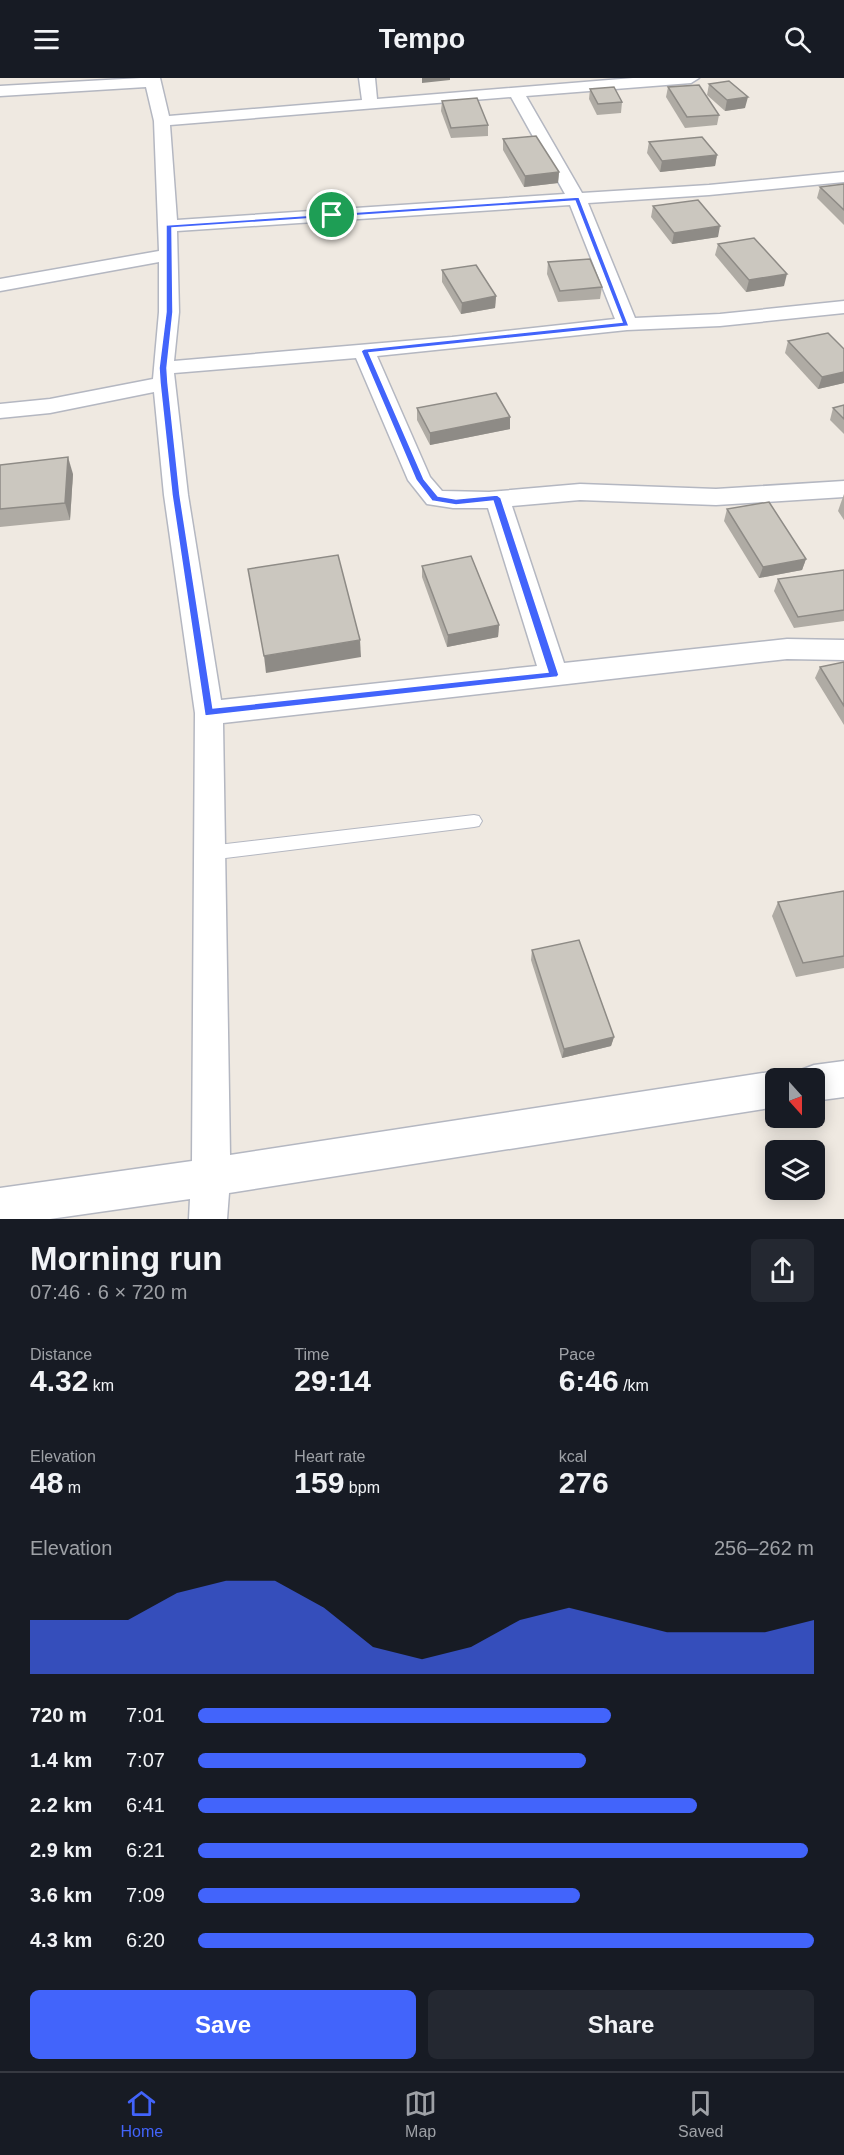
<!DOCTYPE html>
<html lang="en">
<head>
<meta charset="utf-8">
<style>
	body { margin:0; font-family:Helvetica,sans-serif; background:#242831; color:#f1f3f6; height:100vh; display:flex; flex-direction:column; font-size:22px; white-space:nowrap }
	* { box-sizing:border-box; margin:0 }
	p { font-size:20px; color:#9ea1a6 }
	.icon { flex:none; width:33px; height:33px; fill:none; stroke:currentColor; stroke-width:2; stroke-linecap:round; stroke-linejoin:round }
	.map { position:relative; height:1141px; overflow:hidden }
	.side { display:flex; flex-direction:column; background:#171b24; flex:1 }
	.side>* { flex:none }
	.needle { width:39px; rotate:159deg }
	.buttons { position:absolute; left:765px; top:990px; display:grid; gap:12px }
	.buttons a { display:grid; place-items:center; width:60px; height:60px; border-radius:9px; background:#171b24; box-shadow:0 3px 15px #0003; font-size:30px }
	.pin { position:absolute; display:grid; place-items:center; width:51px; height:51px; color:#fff; margin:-26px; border:3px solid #fff; border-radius:50%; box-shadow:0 2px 6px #0007 }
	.round { display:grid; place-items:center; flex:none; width:63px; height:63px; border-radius:9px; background:#242831 }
	.overview { display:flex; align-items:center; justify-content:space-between; height:102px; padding:0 30px }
	h1 { font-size:33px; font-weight:600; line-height:45px }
	.stats { display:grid; grid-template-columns:repeat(3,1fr); gap:9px; height:102px; padding:6px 30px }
	.stats div { display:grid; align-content:center }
	.stats b { font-size:30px; font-weight:600 }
	.stats small { font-size:16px; font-weight:400 }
	.stats p { font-size:16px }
	.chart { height:168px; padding:12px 30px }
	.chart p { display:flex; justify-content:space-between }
	.chart svg { width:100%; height:108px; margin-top:6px; fill:#4264fb; opacity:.7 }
	.button { display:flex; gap:12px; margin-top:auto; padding:12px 30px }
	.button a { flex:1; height:69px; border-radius:9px; background:#4264fb; color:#fff; font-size:24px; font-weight:600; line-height:69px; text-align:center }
	.button a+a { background:#242831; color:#f1f3f6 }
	ul { padding:0 30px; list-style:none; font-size:20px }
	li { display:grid; grid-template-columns:96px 72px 1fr; align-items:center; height:45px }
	li i { height:15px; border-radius:8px; background:#4264fb }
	header { display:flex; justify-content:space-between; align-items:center; height:78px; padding:0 30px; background:#171b24; font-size:27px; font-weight:600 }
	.menu { display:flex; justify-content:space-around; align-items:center; height:84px; border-top:2px solid #363941; background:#171b24; font-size:16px; color:#9ea1a6 }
	.menu a { display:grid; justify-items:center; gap:3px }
	.menu .on { color:#4264fb }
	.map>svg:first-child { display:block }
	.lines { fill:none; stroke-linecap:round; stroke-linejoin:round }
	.lane-casing { stroke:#b4b7c1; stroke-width:2 }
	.street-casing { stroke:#b4b7c1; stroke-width:3 }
	.lane { fill:#fff; fill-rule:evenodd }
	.street { fill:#fff; fill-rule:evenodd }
	.wall { fill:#afaba4 }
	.shaded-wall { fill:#8e8b86 }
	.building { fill:#cbc7bf; stroke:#8e8b86; stroke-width:1.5 }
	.route { fill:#4264fb; stroke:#fff; stroke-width:1.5; fill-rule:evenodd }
</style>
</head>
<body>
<header><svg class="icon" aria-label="menu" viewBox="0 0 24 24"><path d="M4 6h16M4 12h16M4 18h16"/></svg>Tempo<svg class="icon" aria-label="search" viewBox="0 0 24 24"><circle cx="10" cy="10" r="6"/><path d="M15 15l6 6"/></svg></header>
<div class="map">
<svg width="844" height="1141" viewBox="0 0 844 1141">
	<rect width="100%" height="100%" fill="#efe9e1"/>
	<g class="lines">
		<defs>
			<path id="lane" d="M474,737L479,738L482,743L479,748L474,749L209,782L203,780L201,775L203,770L209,768Z"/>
			<g id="street">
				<path d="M141,0H160L169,38L362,22L359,0H375L377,21L633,0H699L691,5L526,18L582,115L709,107L844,94V104L709,117L588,125L635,240L720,236L844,223V235L720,248L627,252L377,278L430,399L442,413L489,414L580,406L716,411L844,403V419L716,427L580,422L512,428L564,585L787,561L844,562V582L787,581L223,645L230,1077L776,993L790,1000H776V1029L229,1115L227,1141H189L190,1121L50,1141H0V1110L192,1083L195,635L164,417L154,314L50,335L0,340V326L50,321L153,301L159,234V184L0,213V201L159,173L154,43L146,9L0,18V8ZM511,19L565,116L177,142L170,47ZM570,127L615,241L452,259L174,283L179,234L177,153ZM356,280L408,402L427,426L453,430H488L537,588L221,622L188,417L174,295Z"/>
				<path d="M844,983V1019L814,1023V1000H798L801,992L814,987Z"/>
			</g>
		</defs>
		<use href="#lane" class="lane-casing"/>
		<use href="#street" class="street-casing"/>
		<use href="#lane" class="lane"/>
		<use href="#street" class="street"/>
	</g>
	<g class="wall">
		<path d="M709,6L745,30L725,33L707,17Z"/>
		<path d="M668,9L719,37L717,47L685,50L666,19Z"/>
		<path d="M590,11L622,24L621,35L597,37L589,21Z"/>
		<path d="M442,23L488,47V58L451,60L441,33Z"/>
		<path d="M503,61L559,94L558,105L524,109L503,72Z"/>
		<path d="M649,64L717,77L715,88L660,94L647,75Z"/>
		<path d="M844,106V147L817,120L820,109Z"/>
		<path d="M653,128L718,159L672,166L651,139Z"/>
		<path d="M718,166L784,208L746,214L715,177Z"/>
		<path d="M548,184L602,209L600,221L558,224L547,196Z"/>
		<path d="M442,192L496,218L495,230L461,236L442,204Z"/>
		<path d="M788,263L844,271V305L818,311L785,275Z"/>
		<path d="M844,327V356L830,342L833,330Z"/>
		<path d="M417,330L510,351L430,367L417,342Z"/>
		<path d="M0,387L73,396L70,442L0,449Z"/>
		<path d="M844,416V442L838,433Z"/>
		<path d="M727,431L806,481L802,492L759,500L724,443Z"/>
		<path d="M422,488L499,547L498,559L447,569L422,499Z"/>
		<path d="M844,492V543L794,550L774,513L778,501Z"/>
		<path d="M844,584V647L815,600L820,589Z"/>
		<path d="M844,813V890L796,899L772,838L778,824Z"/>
		<path d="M532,872L614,959L611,968L562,980L531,882Z"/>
	</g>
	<g class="shaded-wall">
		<path d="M422,0H450V2L422,5Z"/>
		<path d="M748,19L745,30L725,33L727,22Z"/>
		<path d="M717,77L715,88L660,94L662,83Z"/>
		<path d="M559,94L558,105L524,109L525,98Z"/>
		<path d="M720,148L718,159L672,166L674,155Z"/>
		<path d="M787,196L784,208L746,214L749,202Z"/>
		<path d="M496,218L495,230L461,236L462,225Z"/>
		<path d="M844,294V305L818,311L822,299Z"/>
		<path d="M510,339V351L430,367V355Z"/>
		<path d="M68,379L73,396L70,442L65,425Z"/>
		<path d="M806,481L802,492L759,500L763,489Z"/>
		<path d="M499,547L498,559L447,569L448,557Z"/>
		<path d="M360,562L361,579L266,595L264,578Z"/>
		<path d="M614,959L611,968L562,980L564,971Z"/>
	</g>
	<g class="building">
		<path d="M729,3L748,19L727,22L709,6Z"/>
		<path d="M699,7L719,37L687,39L668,9Z"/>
		<path d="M614,9L622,24L598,26L590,11Z"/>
		<path d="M477,20L488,47L451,50L442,23Z"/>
		<path d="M536,58L559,94L525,98L503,61Z"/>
		<path d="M702,59L717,77L662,83L649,64Z"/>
		<path d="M844,106V132L820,109Z"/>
		<path d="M698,122L720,148L674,155L653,128Z"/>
		<path d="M754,160L787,196L749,202L718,166Z"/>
		<path d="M590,181L602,209L560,213L548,184Z"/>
		<path d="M476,187L496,218L462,225L442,192Z"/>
		<path d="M828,255L844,271V294L822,299L788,263Z"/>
		<path d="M496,315L510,339L430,355L417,330Z"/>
		<path d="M844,327V341L833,330Z"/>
		<path d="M68,379L65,425L0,431V387Z"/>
		<path d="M769,424L806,481L763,489L727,431Z"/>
		<path d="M338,477L360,562L264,578L248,491Z"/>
		<path d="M471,478L499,547L448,557L422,488Z"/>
		<path d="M844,492V532L798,539L778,501Z"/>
		<path d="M844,584V628L820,589Z"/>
		<path d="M844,813V878L803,885L778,824Z"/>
		<path d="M579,862L614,959L564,971L532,872Z"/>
	</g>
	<path class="route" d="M579,119L629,248L369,275L424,401L438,418L456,421L497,417L501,420L559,597L557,599L205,638L172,417L160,305L159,290L166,234V147ZM575,123L622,244L364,271L361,273L416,402L432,423L456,427L493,423L548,594L213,630L180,417L168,305L167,290L173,234L172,150Z"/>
</svg>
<div class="buttons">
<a><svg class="needle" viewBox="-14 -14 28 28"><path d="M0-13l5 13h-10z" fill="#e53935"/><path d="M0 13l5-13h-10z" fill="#9ea1a6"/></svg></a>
<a><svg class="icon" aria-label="layers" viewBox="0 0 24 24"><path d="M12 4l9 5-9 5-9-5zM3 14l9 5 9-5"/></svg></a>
</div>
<div class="pin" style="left:332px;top:137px;background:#1e9e55"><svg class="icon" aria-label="arrive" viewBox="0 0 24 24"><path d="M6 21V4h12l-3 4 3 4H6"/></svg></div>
</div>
<section class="side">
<div class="overview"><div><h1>Morning run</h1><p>07:46 · 6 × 720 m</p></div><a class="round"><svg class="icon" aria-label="share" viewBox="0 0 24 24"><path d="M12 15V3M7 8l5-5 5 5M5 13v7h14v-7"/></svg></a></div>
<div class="stats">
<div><p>Distance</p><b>4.32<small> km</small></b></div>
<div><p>Time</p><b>29:14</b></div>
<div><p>Pace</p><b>6:46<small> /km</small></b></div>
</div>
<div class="stats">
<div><p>Elevation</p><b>48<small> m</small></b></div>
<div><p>Heart rate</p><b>159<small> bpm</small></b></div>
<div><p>kcal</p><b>276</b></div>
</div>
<div class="chart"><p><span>Elevation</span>256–262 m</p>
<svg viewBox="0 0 160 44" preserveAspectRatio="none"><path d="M0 44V22L10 22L20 22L30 11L40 6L50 6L60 17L70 33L80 38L90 33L100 22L110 17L120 22L130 27L140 27L150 27L160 22V44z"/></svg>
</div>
<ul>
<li><b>720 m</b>7:01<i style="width:67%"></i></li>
<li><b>1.4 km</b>7:07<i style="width:63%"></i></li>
<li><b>2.2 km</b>6:41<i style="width:81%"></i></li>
<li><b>2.9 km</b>6:21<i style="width:99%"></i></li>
<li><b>3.6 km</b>7:09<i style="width:62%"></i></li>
<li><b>4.3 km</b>6:20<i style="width:100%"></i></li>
</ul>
<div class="button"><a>Save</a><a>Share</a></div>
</section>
<nav class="menu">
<a class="on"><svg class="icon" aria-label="home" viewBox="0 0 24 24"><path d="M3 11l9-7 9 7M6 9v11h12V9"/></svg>Home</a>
<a><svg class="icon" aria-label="map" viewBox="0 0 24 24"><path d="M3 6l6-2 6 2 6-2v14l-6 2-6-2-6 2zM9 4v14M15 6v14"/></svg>Map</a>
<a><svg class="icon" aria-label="saved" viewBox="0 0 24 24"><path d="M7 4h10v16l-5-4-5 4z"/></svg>Saved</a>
</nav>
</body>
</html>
